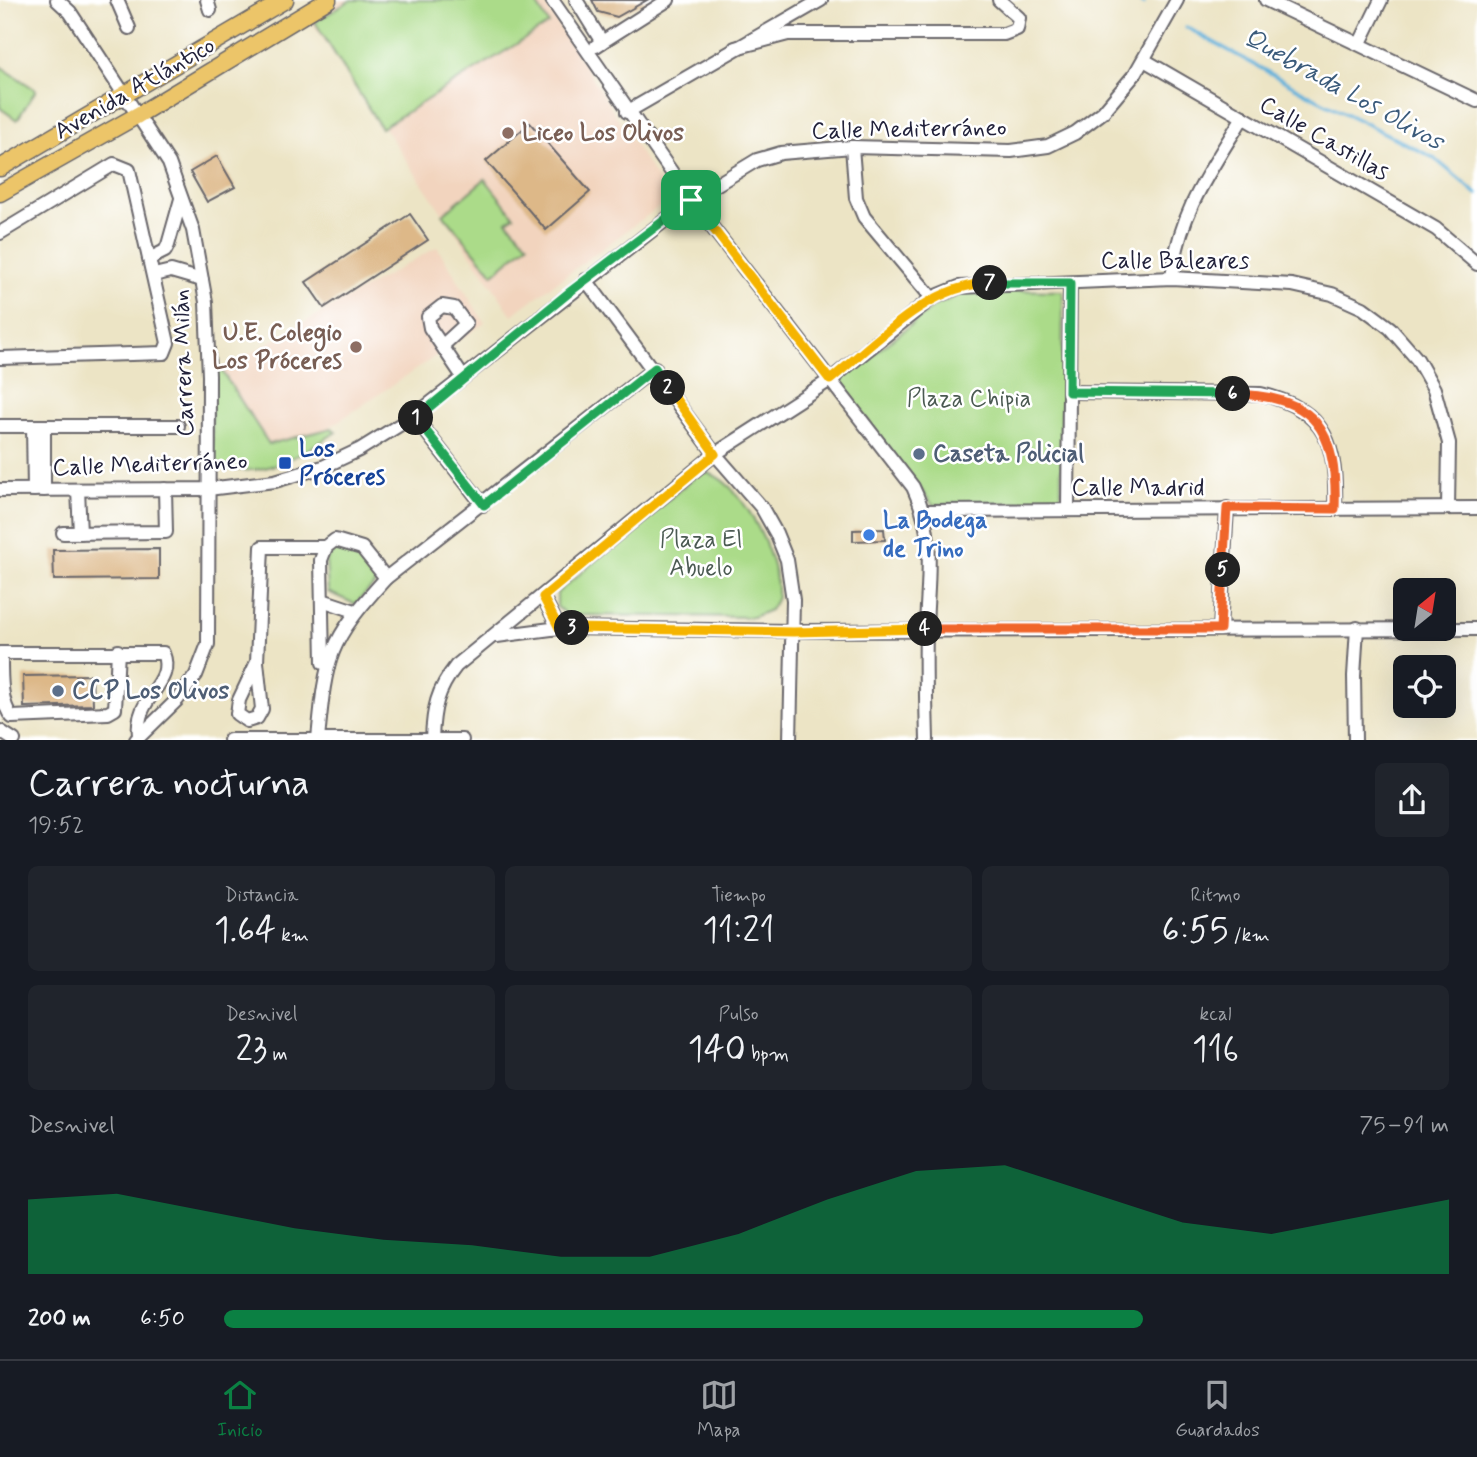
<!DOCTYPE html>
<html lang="es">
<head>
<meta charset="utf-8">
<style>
	body { margin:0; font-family:Mynerve,sans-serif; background:#20242c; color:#f1f3f6; height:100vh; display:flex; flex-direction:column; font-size:26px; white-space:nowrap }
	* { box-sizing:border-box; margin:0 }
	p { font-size:23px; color:#9ea1a6 }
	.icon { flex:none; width:38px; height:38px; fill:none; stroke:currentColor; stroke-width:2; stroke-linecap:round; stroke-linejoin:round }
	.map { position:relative; height:740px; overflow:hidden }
	.drawer { display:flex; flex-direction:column; background:#171b24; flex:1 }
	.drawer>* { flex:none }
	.needle { width:46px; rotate:30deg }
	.buttons { position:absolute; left:1393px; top:578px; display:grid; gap:14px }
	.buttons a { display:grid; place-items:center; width:63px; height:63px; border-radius:10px; background:#171b24; box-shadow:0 7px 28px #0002; font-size:35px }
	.pin { position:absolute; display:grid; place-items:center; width:60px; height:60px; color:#fff; margin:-30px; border-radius:14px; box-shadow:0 4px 10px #0006 }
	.km { position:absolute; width:35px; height:35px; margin:-18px; border-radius:50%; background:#222; color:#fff; font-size:19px; line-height:35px; text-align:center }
	.round { display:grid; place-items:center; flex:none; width:74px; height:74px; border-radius:10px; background:#20242c }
	.head { display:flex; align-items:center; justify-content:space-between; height:119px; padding:0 28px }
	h1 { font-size:38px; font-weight:600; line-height:52px }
	.figures { display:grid; grid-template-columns:repeat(3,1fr); gap:10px; height:119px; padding:7px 28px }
	.figures div { display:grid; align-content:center; border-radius:10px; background:#20242c; text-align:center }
	.figures b { font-size:35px; font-weight:600 }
	.figures small { font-size:19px; font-weight:400 }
	.figures p { font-size:19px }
	.chart { height:196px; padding:14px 28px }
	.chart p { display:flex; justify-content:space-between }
	.chart svg { width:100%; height:126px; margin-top:7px; fill:#0b8043; opacity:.7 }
	ul { padding:0 28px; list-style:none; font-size:23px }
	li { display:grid; grid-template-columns:112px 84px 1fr; align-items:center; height:52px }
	li i { height:18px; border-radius:9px; background:#0b8043 }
	.menu { display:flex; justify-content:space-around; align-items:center; height:98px; border-top:2px solid #363941; background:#171b24; font-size:19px; color:#9ea1a6 }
	.menu a { display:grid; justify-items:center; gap:4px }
	.menu .on { color:#0b8043 }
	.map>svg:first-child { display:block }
	.built { fill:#f2d4be }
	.green { fill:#abdb89; stroke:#667e62; stroke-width:2 }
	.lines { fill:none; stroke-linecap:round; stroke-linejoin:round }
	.stream { stroke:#60b1db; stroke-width:3.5 }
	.building { fill:#ddb888 }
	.minor-casing { stroke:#69666b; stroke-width:16 }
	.major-casing { stroke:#69666b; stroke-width:19 }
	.minor { stroke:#fff; stroke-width:12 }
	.major { stroke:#ecc569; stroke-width:16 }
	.split-1-casing { stroke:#fff; stroke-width:14 }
	.split-2-casing { stroke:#fff; stroke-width:14 }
	.split-3-casing { stroke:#fff; stroke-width:14 }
	.split-4-casing { stroke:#fff; stroke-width:14 }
	.split-5-casing { stroke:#fff; stroke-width:14 }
	.split-6-casing { stroke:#fff; stroke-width:14 }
	.split-7-casing { stroke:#fff; stroke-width:14 }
	.split-8-casing { stroke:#fff; stroke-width:14 }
	.split-1 { stroke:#22a559; stroke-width:9 }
	.split-2 { stroke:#22a559; stroke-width:9 }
	.split-3 { stroke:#f5b400; stroke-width:9 }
	.split-4 { stroke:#f5b400; stroke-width:9 }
	.split-5 { stroke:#f0652b; stroke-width:9 }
	.split-6 { stroke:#f0652b; stroke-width:9 }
	.split-7 { stroke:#22a559; stroke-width:9 }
	.split-8 { stroke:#f5b400; stroke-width:9 }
	.education-dot { fill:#8d6e63; stroke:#fff; stroke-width:2.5 }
	.service-dot { fill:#5c6f8a; stroke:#fff; stroke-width:2.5 }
	.transit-dot { fill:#1a4fb4; stroke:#fff; stroke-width:2.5 }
	.shop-dot { fill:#3f7fe0; stroke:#fff; stroke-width:2.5 }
	.labels { text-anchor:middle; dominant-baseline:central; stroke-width:5; stroke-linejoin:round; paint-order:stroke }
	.street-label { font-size:24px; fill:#22223b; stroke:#fff }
	.education-label { font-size:24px; font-weight:bold; fill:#785e54; stroke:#fff; text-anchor:start }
	.park-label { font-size:24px; fill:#4b5a52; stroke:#fff }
	.transit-label { font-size:24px; font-weight:bold; fill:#164399; stroke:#fff; text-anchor:start }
	.service-label { font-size:24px; font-weight:bold; fill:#4e5e75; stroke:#fff; text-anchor:start }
	.shop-label { font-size:24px; font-weight:bold; fill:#366cbe; stroke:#fff; text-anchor:start }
	.water-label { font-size:26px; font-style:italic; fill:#3b5b7b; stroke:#fff }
</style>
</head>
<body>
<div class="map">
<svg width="1477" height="740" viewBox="0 0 1477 740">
	<rect width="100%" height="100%" fill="#fff"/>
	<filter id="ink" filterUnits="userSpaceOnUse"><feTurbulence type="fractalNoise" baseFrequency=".0143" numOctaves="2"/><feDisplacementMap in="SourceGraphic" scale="14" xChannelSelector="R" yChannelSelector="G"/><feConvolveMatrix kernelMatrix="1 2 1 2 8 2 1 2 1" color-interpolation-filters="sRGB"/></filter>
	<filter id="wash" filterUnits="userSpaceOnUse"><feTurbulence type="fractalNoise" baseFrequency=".00686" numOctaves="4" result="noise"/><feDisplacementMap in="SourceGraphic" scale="28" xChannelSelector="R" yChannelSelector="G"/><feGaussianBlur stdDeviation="1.57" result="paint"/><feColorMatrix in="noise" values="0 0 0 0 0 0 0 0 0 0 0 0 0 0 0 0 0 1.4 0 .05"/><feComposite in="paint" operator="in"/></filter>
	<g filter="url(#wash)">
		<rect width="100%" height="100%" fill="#ece4c5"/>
		<g class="built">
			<path d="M342,0H542L670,199L512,315L310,19Z"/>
			<path d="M437,247L485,323L327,429L269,444L221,370Z"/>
		</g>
		<g class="green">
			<path d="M351,0H534L549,24L381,128L315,22Z"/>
			<path d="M0,66L36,90L17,120L0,108Z"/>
			<path d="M485,179L514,216L507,221L528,244L493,274L443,214Z"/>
			<path d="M993,290L1063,291L1061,502L933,505L838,382L936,305L962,294Z"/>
			<path d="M210,369L221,370L269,444L332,428L336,432C303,454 253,486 213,462Z"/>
			<path d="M701,472C740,473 780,561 777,596C777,600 772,606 770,610L753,617L568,615L557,607V593Z"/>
			<path d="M346,548L359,554L378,581L355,604L328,592L326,561L334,550Z"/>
		</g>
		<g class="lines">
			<g class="stream">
				<path d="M1138,0L1144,4"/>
				<path d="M1186,27L1317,99L1434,158L1477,194"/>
			</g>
		</g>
		<g id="blocks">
			<g class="building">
				<path d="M592,0H647L617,17L598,12Z"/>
				<path d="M530,123L590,192L546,230L486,161Z"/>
				<path d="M217,156L235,187L207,202L190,172Z"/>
				<path d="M410,214L428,240L324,308L306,282Z"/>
				<path d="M884,529L885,540L853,541V530Z"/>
				<path d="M159,549V579L54,580L53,550Z"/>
				<path d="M92,675L93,705L24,707L23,676Z"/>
			</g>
		</g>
	</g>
	<g filter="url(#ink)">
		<use href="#blocks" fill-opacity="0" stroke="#69666b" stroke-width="2"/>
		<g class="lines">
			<defs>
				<g id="minor">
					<path d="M57,0L70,12L169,163L193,230L206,302L209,376L208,644L196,675L177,700L136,740"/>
					<path d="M117,0L129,28"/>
					<path d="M207,0L210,10"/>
					<path d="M552,0L691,200L913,487C937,537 927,578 926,631C925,667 926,703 927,740"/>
					<path d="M576,0L602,42L596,46"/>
					<path d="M1266,0L1477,101"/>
					<path d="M602,42L668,0"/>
					<path d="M1360,43L1381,0"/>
					<path d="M735,48L788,34H1004L1017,29L1019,18L999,0"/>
					<path d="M1144,60L1436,229L1477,264"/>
					<path d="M627,112L821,0"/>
					<path d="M852,147L856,198L864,217L932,298"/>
					<path d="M0,233L114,164L129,170L168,343L164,353L0,358"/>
					<path d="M151,258L165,251L168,245L181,199"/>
					<path d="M154,275L171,271L202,280"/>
					<path d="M1172,278C1178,214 1210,171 1243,117"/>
					<path d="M586,280L715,454L762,508L776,533L787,560L793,600L790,740"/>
					<path d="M442,346L466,324L454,308L442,306L428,317L430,328L463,377"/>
					<path d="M1069,392L1261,394C1328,409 1337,447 1335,509"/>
					<path d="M414,416L483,505"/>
					<path d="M0,426H178"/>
					<path d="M33,426L34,490"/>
					<path d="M44,426V490"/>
					<path d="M0,490L208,489L275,481L323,467L359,450L414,416L691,200L757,160L781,153L852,147L1011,151L1048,146L1075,133L1103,112L1135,74L1177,0"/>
					<path d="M78,490L80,533"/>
					<path d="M1068,509L1070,283"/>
					<path d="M924,511L1477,508"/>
					<path d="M63,533L166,532L165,489"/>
					<path d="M543,597L559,628"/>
					<path d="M322,600L355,611"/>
					<path d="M1220,629L1227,508"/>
					<path d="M497,636L559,628L793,631L1477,629"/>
					<path d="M0,653H163C176,685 134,695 139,736"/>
					<path d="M1,653C1,673 0,704 12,717L108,713L115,709L118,651"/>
					<path d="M257,662L239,700L237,714L247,721L257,718L262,709L257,662L262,547H326"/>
					<path d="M323,663L321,560L326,547L335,540L362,548L386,578"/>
					<path d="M0,731L14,740"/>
					<path d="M318,739C326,655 328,642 386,578L655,368"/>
					<path d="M432,739C433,709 437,690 456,666L715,454L830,380L932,298L959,287L1172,278L1292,285L1332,294L1363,308L1390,328L1417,359L1434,389L1449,443L1448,508"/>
					<path d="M230,740H462"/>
					<path d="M1355,740L1354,676L1357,628"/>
				</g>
				<g id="major">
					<path d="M0,168L285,0"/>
					<path d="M0,193L138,115L328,0"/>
				</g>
			</defs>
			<use href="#minor" class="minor-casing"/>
			<use href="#major" class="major-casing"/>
			<use href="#minor" class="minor"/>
			<use href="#major" class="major"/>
		</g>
	</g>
	<g class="lines" filter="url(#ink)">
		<defs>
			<path id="split-1" d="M416,418L571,291L691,200"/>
			<path id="split-2" d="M416,418L484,505L655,368L668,388"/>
			<path id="split-3" d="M572,628H559L543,597L715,454L668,388"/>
			<path id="split-4" d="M572,628L793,632L925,629"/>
			<path id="split-5" d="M925,629H1220L1223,570"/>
			<path id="split-6" d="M1223,570L1227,508L1335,509C1338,430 1315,395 1233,394"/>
			<path id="split-7" d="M990,283H1070L1069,392L1233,394"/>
			<path id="split-8" d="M691,200L830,380C875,343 929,284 990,283"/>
		</defs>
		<use href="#split-1" class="split-1-casing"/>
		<use href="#split-2" class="split-2-casing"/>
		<use href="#split-3" class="split-3-casing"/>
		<use href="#split-4" class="split-4-casing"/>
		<use href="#split-5" class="split-5-casing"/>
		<use href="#split-6" class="split-6-casing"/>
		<use href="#split-7" class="split-7-casing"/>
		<use href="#split-8" class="split-8-casing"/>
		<use href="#split-1" class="split-1"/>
		<use href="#split-2" class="split-2"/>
		<use href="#split-3" class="split-3"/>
		<use href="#split-4" class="split-4"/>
		<use href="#split-5" class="split-5"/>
		<use href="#split-6" class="split-6"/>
		<use href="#split-7" class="split-7"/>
		<use href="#split-8" class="split-8"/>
	</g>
	<g class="education-dot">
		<circle cx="508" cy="133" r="7"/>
		<circle cx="356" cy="347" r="7"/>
	</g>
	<g class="service-dot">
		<circle cx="919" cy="454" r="7"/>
		<circle cx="58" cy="691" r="7"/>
	</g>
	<rect class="transit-dot" x="278" y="456" width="14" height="14" rx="3.5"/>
	<circle class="shop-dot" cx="869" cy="535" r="7"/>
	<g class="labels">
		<g class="street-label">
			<text transform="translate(135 89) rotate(-30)">Avenida Atlántico</text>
			<text transform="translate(909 130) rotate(-1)">Calle Mediterráneo</text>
			<text transform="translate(1324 139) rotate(30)">Calle Castillas</text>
			<text x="1175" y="261">Calle Baleares</text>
			<text transform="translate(184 363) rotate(-92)">Carrera Milán</text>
			<text transform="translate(150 465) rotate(-2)">Calle Mediterráneo</text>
			<text x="1138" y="488">Calle Madrid</text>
		</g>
		<g class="education-label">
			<text x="522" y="133">Liceo Los Olivos</text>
			<text x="342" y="333" text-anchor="end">U.E. Colegio<tspan x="342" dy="28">Los Próceres</tspan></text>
		</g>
		<g class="park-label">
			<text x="969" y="399">Plaza Chipia</text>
			<text x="701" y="540">Plaza El<tspan x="701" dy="28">Abuelo</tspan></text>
		</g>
		<g class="transit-label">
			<text x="299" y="449">Los<tspan x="299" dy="28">Próceres</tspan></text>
		</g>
		<g class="service-label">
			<text x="933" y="454">Caseta Policial</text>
			<text x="72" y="691">CCP Los Olivos</text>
		</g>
		<g class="shop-label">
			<text x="883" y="521">La Bodega<tspan x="883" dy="28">de Trino</tspan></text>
		</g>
		<g class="water-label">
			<text transform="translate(1343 90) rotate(29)">Quebrada Los Olivos</text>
		</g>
	</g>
</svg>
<div class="buttons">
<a><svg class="needle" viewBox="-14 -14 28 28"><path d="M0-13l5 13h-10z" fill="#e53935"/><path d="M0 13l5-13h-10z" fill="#9ea1a6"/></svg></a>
<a><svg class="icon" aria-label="locate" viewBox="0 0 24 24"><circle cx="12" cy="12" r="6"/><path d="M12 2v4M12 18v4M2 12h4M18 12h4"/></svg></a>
</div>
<div class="pin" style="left:691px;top:200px;background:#1e9e55"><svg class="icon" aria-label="arrive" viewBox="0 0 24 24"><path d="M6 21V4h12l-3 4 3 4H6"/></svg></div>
<b class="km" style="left:416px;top:418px">1</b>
<b class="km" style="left:668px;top:388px">2</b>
<b class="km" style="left:572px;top:628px">3</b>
<b class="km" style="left:925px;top:629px">4</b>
<b class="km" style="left:1223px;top:570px">5</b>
<b class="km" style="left:1233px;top:394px">6</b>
<b class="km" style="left:990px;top:283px">7</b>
</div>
<section class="drawer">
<div class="head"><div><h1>Carrera nocturna</h1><p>19:52</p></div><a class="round"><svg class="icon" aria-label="share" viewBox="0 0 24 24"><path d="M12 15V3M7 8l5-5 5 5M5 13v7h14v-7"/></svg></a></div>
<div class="figures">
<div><p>Distancia</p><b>1.64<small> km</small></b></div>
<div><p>Tiempo</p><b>11:21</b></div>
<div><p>Ritmo</p><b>6:55<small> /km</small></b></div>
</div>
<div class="figures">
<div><p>Desnivel</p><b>23<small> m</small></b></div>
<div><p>Pulso</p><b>140<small> bpm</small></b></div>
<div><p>kcal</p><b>116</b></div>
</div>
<div class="chart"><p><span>Desnivel</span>75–91 m</p>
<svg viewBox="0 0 160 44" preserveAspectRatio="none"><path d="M0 44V18L10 16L20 22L30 28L40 32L50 34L60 38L70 38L80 30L90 18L100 8L110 6L120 16L130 26L140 30L150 24L160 18V44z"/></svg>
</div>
<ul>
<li><b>200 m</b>6:50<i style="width:75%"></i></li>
</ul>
</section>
<nav class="menu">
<a class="on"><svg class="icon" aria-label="home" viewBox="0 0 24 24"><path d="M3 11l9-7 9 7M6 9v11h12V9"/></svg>Inicio</a>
<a><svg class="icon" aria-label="map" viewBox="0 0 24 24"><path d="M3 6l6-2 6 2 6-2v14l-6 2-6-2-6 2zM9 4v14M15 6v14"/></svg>Mapa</a>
<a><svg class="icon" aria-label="saved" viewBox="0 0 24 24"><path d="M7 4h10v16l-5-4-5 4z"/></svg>Guardados</a>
</nav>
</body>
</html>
